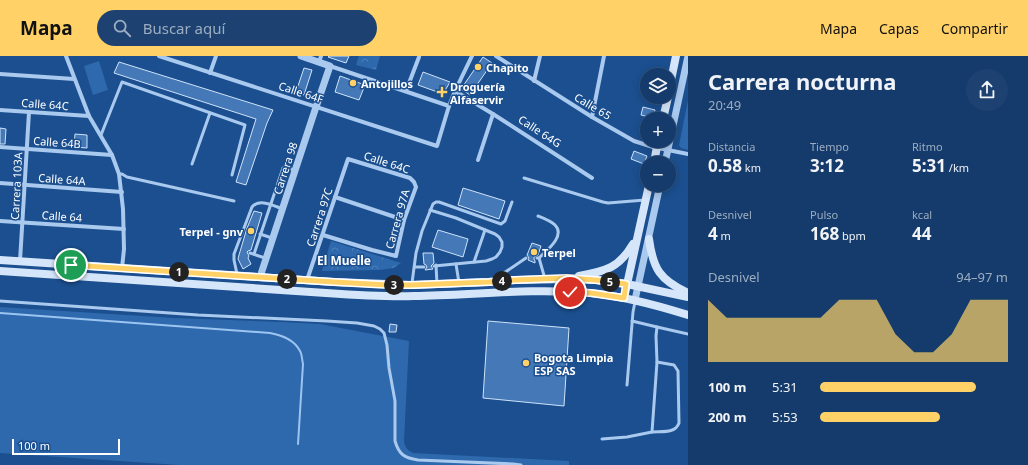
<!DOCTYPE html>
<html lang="es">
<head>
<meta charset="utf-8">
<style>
	body { margin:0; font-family:"Noto Sans",sans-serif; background:#1d4271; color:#f1f3f6; height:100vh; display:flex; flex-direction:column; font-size:15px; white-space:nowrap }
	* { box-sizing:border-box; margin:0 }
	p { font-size:13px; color:#9dadc1 }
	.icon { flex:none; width:22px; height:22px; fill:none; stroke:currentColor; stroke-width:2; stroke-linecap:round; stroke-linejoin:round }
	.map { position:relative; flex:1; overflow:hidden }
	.drawer { display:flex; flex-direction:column; background:#143b6b; width:340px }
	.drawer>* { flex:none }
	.tools { position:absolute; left:640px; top:12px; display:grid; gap:8px }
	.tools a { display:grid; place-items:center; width:36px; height:36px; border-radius:50%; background:#143b6b; box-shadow:0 2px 10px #0003,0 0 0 1px #33557e; font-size:20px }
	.scale { position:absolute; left:12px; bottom:10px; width:108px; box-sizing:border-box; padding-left:4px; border:2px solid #fff; border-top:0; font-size:11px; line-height:14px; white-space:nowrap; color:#fff; -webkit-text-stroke:3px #1b4f8f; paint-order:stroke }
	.pin { position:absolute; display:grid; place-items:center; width:34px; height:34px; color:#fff; margin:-17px; border:2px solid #fff; border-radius:50%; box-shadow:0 1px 4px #0007 }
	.km { position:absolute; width:20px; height:20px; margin:-10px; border-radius:50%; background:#222; color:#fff; font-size:11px; line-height:20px; text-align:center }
	.round { display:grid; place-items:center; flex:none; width:42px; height:42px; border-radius:21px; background:#1d4271 }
	.headline { display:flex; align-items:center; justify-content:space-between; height:68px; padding:0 20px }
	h1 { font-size:22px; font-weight:700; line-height:30px }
	.figures { display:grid; grid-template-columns:repeat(3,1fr); gap:6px; height:68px; padding:4px 20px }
	.figures div { display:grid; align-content:center }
	.figures b { font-size:17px; font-weight:700 }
	.figures small { font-size:11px; font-weight:400 }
	.figures p { font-size:11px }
	.chart { height:112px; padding:8px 20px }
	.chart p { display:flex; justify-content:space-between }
	.chart svg { width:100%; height:72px; margin-top:4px; fill:#ffd166; opacity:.7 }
	ul { padding:0 20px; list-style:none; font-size:13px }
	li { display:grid; grid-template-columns:64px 48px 1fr; align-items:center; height:30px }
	li i { height:10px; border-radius:5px; background:#ffd166 }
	header { display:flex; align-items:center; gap:24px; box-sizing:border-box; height:56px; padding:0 20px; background:#ffd166; color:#111 }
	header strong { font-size:19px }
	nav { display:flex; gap:22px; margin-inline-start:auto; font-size:14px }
	.search { width:280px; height:36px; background:#1d4271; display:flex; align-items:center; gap:10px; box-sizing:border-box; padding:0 14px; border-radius:22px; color:#9dadc1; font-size:15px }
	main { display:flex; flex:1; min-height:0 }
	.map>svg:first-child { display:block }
	.green { fill:#2e69ad }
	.forest { fill:url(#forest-crowns) }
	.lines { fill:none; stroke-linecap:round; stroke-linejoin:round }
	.stream { stroke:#9cc4f0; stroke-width:2 }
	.building { fill:#4478b7; stroke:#cfe3fa }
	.service { stroke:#a9c9ee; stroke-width:3 }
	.minor { stroke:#a9c9ee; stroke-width:4 }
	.tertiary { stroke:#a9c9ee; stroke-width:7 }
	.secondary { stroke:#d6e6fa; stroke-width:8 }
	.route-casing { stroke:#fff; stroke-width:8 }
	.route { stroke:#ffd166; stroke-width:5 }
	.poi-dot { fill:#ffd166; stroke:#1b4f8f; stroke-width:1.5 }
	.labels { text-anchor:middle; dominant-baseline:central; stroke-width:3; stroke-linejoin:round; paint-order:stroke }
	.poi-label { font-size:11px; font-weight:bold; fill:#fff; stroke:#1b4f8f; text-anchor:start }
	.street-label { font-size:11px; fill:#fff; stroke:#1b4f8f }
	.neighbourhood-label { font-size:12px; font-weight:bold; fill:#fff; stroke:#1b4f8f }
</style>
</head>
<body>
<header>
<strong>Mapa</strong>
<div class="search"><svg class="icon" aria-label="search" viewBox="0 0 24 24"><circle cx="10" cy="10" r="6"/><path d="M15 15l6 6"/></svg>Buscar aquí</div>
<nav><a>Mapa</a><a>Capas</a><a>Compartir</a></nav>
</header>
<main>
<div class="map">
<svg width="688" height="409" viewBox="0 0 688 409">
	<defs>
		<pattern id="forest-crowns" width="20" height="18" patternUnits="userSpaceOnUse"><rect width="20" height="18" fill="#2e69ad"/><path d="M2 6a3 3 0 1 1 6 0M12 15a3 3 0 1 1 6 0" fill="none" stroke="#4d80b9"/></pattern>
	</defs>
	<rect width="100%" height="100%" fill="#1b4f8f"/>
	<g class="green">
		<path d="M99,5L108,34L93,39L84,10Z"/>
		<path d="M688,44V94L681,92L679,89Z"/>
		<path d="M0,251L174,262L282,266L320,268L409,285L404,385C405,391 407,394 413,397L569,405V409H179L0,397Z"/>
	</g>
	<g class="forest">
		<path d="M359,0H380L376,14L356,9Z"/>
		<path d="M331,185L401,207L394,212L380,214L322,215Z"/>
	</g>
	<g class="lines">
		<path class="stream" d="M0,257L270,277C281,279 294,283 300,295C302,298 302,304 303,308L298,388"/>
	</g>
	<g class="building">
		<path d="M329,0H349L346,7L328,1Z"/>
		<path d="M483,1L492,7L470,39L461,33Z"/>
		<path d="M119,6L273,54L267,67L246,129L236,126L256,63L114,17Z"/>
		<path d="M304,12L312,14L304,39L296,36Z"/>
		<path d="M423,16L450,26L443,38L418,29Z"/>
		<path d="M340,20L365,29L359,44L335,36Z"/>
		<path d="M643,51L655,54L653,62L641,59Z"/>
		<path d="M0,72L6,73L5,88H0Z"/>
		<path d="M75,78L87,79V92L74,91Z"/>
		<path d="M634,95L647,100L644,108L631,103Z"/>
		<path d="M463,132L505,145L499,163L458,149Z"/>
		<path d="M254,155L262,157L251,194L248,195L247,196L249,200L248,202L251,208L243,213L238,203L239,199L247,172Z"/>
		<path d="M438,174L468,183L463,201L432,191Z"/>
		<path d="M532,187L541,190L538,199L534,201V203L535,205V207L528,204L529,202L527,199Z"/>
		<path d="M423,197H433L434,207L431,210L433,213L425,214L427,211L426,209L424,208Z"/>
		<path d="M488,265L569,272L564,350L483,342Z"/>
		<path d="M390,268L397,269L396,276H389Z"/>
	</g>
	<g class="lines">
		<g class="service">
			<path d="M101,79L122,26L245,69L232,119"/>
			<path d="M192,108L210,57"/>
			<path d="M119,118H122L127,121L234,145"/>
			<path d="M524,122L603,146L608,147L645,144"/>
			<path d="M430,154L456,162L495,178L499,181L502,186V191L500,196L496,201L492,203L486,205L434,210"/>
			<path d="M538,160C543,162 551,165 555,169C566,180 546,195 539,202"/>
			<path d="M260,178L272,182"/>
			<path d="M250,197L265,202"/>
			<path d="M254,198L283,112L285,111L294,114"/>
			<path d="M537,202H539L545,223"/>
			<path d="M474,206L485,174"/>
			<path d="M456,208L459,227"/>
			<path d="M436,209L437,228"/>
			<path d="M415,211H424"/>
			<path d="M237,218L234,204V198L252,151C259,142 274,150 283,153"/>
			<path d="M495,223L526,202"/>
			<path d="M412,227L416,197L422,175L433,148L436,146H439L501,168L505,165L512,146"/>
			<path d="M0,245L198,259L327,265L357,267L374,270L380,273L384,277L387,289L389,312L395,345V385C399,399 405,402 418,404L513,408L521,409"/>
			<path d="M657,271L688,278"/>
			<path d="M627,329L633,256L635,246"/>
			<path d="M652,376C662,375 675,378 679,367L678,315L674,309L657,306"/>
			<path d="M602,383L627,381L652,376L657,306L656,280L657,271L632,265"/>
		</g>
		<g class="minor">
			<path d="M66,0L89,60L112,99L119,118L123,153L124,193L122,212"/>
			<path d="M159,0L437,90L449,50L455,35L472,0"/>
			<path d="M496,0L592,61L634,85L653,91L688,98"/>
			<path d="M319,6L321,0"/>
			<path d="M330,10L449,50"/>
			<path d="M210,17L216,0"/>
			<path d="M0,18L74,23"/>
			<path d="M534,25L540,0"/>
			<path d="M406,35L419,1"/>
			<path d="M455,35L493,58L592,122"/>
			<path d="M0,54L89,60"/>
			<path d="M592,61L604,0"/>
			<path d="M0,91L112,99"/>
			<path d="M478,104L493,58"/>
			<path d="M0,127L122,136"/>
			<path d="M335,141L404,164"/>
			<path d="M0,165L124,173"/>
			<path d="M20,205L29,56"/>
			<path d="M307,224L348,103L410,122L414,126L416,131L404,164L396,200L372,194L323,179"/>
		</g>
		<g class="tertiary">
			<path d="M665,107L688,0"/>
			<path d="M260,221L316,51L330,10L301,0"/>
			<path d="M635,244L660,129"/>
		</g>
		<g class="secondary">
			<path d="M669,34L676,0"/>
			<path d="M663,63L668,41"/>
			<path d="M654,107L658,85"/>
			<path d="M649,183C653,213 660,224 688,237"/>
			<path d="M0,204L334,226L412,229L489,226L515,224L567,223L596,224L627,228L688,241"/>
			<path d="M0,215L326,237C355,239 385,241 414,240C473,239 532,232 590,237C624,240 656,249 688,259"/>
			<path d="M579,220C606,215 619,212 633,188"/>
			<path d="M624,242L649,129"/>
		</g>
	</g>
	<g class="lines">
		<defs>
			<path id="route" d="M71,209L334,226L388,229H412L489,226L515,224L567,222L596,224L626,228L624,242L591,237L570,236"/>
		</defs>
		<use href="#route" class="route-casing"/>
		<use href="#route" class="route"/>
	</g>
	<g class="poi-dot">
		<circle cx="478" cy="11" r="4"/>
		<circle cx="353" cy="27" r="4"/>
		<path d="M440 30h4v4h4v4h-4v4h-4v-4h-4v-4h4z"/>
		<circle cx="251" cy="175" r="4"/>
		<circle cx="534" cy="196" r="4"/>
		<circle cx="526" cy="307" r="4"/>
	</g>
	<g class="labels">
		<g class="poi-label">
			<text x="486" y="11">Chapito</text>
			<text x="361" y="27">Antojillos</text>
			<text x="450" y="30">Droguería<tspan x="450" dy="13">Alfaservir</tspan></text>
			<text x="243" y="175" text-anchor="end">Terpel - gnv</text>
			<text x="542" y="196">Terpel</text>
			<text x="534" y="301">Bogota Limpia<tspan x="534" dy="13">ESP SAS</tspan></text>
		</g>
		<g class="street-label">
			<text transform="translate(301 36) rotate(18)">Calle 64F</text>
			<text transform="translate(45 48) rotate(4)">Calle 64C</text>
			<text transform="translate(593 50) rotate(31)">Calle 65</text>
			<text transform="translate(540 75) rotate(33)">Calle 64G</text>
			<text transform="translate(57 86) rotate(4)">Calle 64B</text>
			<text transform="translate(387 106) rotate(18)">Calle 64C</text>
			<text transform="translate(285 112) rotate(-72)">Carrera 98</text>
			<text transform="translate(62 123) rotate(4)">Calle 64A</text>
			<text transform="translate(16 130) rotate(-87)">Carrera 103A</text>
			<text transform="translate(62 160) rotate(4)">Calle 64</text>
			<text transform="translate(319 161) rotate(-72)">Carrera 97C</text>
			<text transform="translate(397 163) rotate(-74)">Carrera 97A</text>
		</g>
		<g class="neighbourhood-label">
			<text x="344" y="204">El Muelle</text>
		</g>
	</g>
</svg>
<div class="tools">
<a><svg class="icon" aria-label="layers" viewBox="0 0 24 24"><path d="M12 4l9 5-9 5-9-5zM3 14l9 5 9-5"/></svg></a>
<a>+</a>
<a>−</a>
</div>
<div class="scale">100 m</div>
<div class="pin" style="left:71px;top:209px;background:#1e9e55"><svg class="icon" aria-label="arrive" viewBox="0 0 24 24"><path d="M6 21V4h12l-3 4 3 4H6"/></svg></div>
<div class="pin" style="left:570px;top:236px;background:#d93025"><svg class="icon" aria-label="check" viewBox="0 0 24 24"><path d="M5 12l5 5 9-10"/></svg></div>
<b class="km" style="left:179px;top:216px">1</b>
<b class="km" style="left:287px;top:223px">2</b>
<b class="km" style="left:394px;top:229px">3</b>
<b class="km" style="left:502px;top:225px">4</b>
<b class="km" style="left:610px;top:226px">5</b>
</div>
<section class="drawer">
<div class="headline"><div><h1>Carrera nocturna</h1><p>20:49</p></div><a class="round"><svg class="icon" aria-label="share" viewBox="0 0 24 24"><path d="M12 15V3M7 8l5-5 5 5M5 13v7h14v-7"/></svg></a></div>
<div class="figures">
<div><p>Distancia</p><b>0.58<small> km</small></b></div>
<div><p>Tiempo</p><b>3:12</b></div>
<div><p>Ritmo</p><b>5:31<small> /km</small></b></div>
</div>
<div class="figures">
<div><p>Desnivel</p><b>4<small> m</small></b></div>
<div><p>Pulso</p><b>168<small> bpm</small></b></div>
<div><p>kcal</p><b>44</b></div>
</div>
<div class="chart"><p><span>Desnivel</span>94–97 m</p>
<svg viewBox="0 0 160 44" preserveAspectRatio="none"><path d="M0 44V6L10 17L20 17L30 17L40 17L50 17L60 17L70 6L80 6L90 6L100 27L110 38L120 38L130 27L140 6L150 6L160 6V44z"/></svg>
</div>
<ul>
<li><b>100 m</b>5:31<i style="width:83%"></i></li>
<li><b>200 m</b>5:53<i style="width:64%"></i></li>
</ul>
</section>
</main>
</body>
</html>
